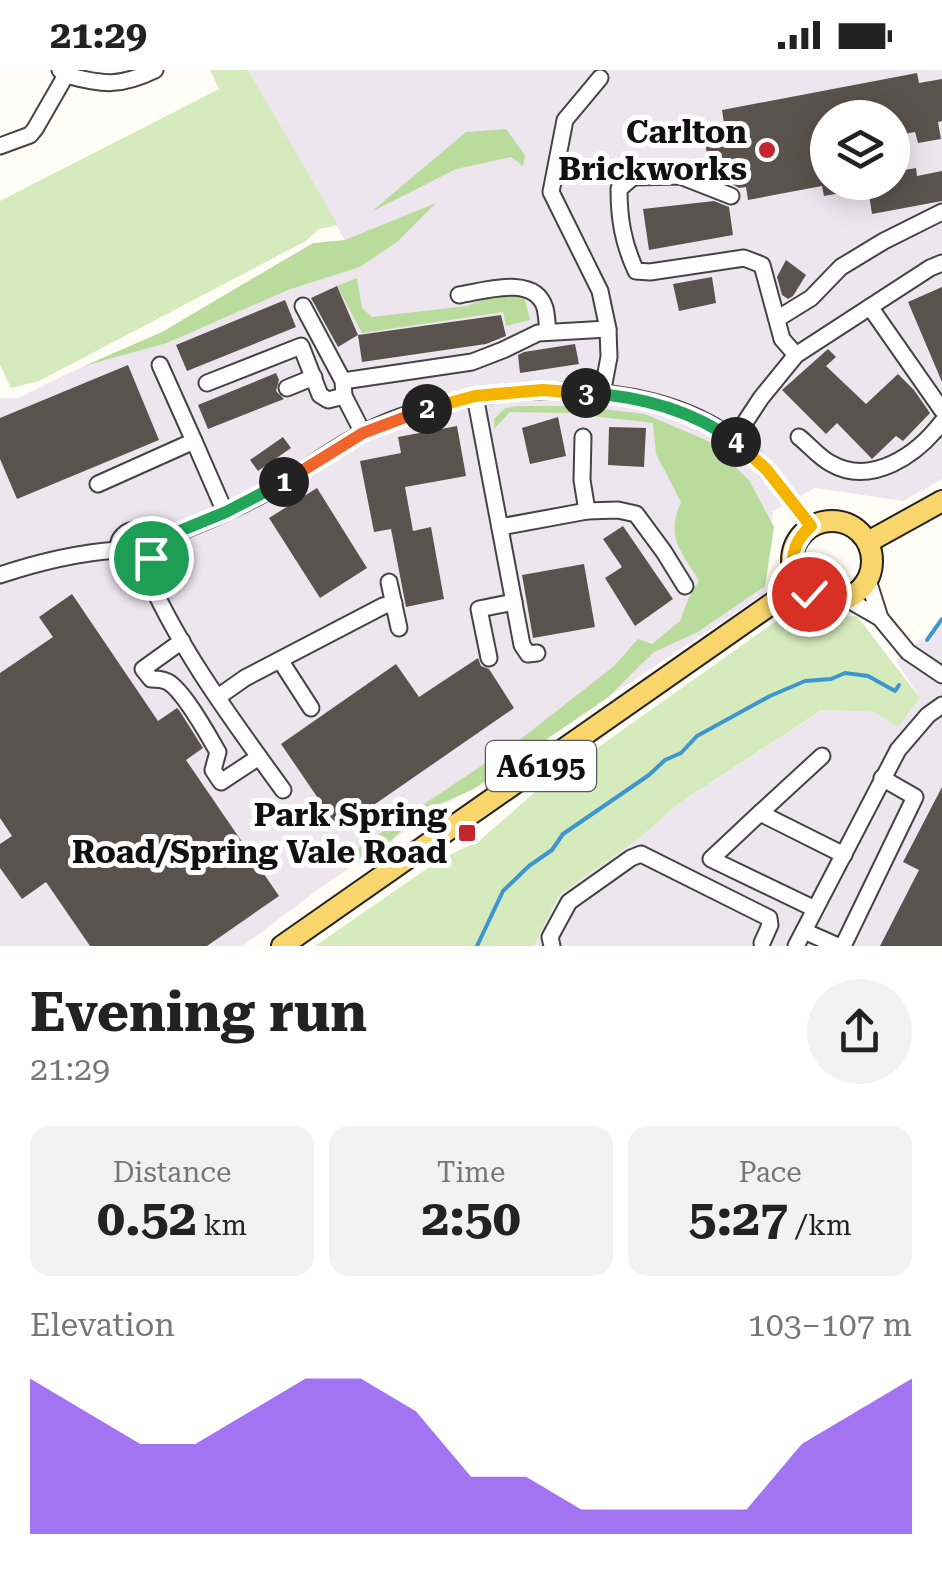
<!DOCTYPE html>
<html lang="en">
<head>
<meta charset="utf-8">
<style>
	body { margin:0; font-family:"Roboto Serif",serif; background:#f2f2f2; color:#222; height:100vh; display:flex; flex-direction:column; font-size:38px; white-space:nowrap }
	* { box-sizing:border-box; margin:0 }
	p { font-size:32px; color:#767676 }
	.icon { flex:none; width:55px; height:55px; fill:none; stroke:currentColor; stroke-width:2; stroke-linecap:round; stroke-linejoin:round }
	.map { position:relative; height:876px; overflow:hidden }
	.details { display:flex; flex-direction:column; background:#fff; flex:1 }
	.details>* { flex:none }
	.buttons { position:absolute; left:810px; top:30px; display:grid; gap:20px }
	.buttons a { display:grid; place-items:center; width:100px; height:100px; border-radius:50%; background:#fff; box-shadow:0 5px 25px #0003; font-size:50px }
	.pin { position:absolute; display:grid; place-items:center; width:85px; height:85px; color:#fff; margin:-42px; border:5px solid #fff; border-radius:50%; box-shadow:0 2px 10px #0007 }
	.km { position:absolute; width:50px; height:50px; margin:-25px; border-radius:50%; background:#222; color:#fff; font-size:28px; line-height:50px; text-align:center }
	.round { display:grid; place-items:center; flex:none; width:105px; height:105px; border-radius:52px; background:#f2f2f2 }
	.head { display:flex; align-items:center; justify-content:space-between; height:170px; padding:0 30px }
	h1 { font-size:55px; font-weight:700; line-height:75px }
	.metrics { display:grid; grid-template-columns:repeat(3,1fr); gap:15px; height:170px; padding:10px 30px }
	.metrics div { display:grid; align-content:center; border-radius:20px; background:#f2f2f2; text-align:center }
	.metrics b { font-size:50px; font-weight:700 }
	.metrics small { font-size:28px; font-weight:400 }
	.metrics p { font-size:28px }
	.chart { height:280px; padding:20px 30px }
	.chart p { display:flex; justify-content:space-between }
	.chart svg { width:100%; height:180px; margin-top:10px; fill:#7c3aed; opacity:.7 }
	.status { display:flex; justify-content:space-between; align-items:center; height:70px; padding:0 50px; background:#fff; direction:ltr }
	.status svg { height:28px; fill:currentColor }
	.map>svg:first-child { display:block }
	.industrial { fill:#eee6ef; fill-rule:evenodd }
	.green { fill:#d5ebbd }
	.forest { fill:#b9dc9c }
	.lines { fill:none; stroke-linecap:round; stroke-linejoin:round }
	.stream { stroke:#3f96cf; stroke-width:4 }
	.building { fill:#5a524d }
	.minor-casing { stroke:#444; stroke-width:19 }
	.major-casing { stroke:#222; stroke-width:24 }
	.minor { stroke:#fff; stroke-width:15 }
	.major { stroke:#f9d66b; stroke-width:20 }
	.split-1-casing { stroke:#fff; stroke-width:20 }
	.split-2-casing { stroke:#fff; stroke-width:20 }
	.split-3-casing { stroke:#fff; stroke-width:20 }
	.split-4-casing { stroke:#fff; stroke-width:20 }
	.split-5-casing { stroke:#fff; stroke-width:20 }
	.split-1 { stroke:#22a559; stroke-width:12 }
	.split-2 { stroke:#f0652b; stroke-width:12 }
	.split-3 { stroke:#f5b400; stroke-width:12 }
	.split-4 { stroke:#22a559; stroke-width:12 }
	.split-5 { stroke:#f5b400; stroke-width:12 }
	.poi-dot { fill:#c4262e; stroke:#fff; stroke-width:4 }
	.labels { text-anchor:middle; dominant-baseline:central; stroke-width:10; stroke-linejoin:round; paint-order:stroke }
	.shield { fill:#fff; stroke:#585858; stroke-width:2.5 }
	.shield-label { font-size:30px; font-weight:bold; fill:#111 }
	.poi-label { font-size:32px; font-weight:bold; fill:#111; stroke:#fff; text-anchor:end }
</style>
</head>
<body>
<div class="status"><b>21:29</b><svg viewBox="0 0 49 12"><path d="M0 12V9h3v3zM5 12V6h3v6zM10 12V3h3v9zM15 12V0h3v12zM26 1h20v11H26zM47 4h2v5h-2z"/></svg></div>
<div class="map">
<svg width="942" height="876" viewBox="0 0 942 876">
	<rect width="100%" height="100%" fill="#fffdf5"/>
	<g class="industrial">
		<path d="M248,0H942V409L903,431L815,418L773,441L764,524L327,813L243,876H0V328H18L84,296L167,273L288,220L360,197ZM828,48H892V112H828Z"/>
		<path d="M942,554V876H534L559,825L641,767L678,734L823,640L875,642L920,628L896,591L921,569L928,573Z"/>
	</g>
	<g class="green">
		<path d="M210,0H248L338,155L319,159L306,171L39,311L11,318L0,295V131L219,19Z"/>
		<path d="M785,545L820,548L857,546L920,628L898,657L875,642L822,640L678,734L641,767L559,825L534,876H315L441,789L479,771L535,722Z"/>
	</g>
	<g class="forest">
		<path d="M506,59L525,85L523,96L511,87L456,99L371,142L466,62Z"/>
		<path d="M436,133L397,172L360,197L288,220L167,273L84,296L162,262L313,173L345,170Z"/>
		<path d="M357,208L362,238L372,247L466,236L492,227L524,226L530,250L506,256L503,242L362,263L337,216Z"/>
		<path d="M520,336H577L645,344L708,371L749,410L774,457L765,516L698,562L654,582L607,628L474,719L419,743L373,789L341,797L339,791L517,672L614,596L638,569L652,574L680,551L689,527L699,511C681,479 665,469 681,432L656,384L653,353L566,343L510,342L494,359V349L505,338Z"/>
	</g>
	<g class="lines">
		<g class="stream">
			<path d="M927,570L942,549"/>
			<path d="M477,876L503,821L529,796L552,780L563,764L649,705L665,690L681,683L697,666L770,626L805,611L831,609L845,603L868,606L895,621L899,615"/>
		</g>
	</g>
	<g class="building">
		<path d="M917,3L919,13L942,9V51L938,52L941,69L918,73L915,62L892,66V48H828V112H892V102L916,98L917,106L942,101V131L872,144L868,118L824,126L822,116L748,130L746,117L739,118L732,114L729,100L716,103L713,88L708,89L702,57L724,53L722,40Z"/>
		<path d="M714,131L729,137L733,165L649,180L643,139Z"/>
		<path d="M786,190L806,205L793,226L788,229L782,225L777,207Z"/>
		<path d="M712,207L716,233L679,241L673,214Z"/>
		<path d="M337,216L358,265L338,277L311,228Z"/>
		<path d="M942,217V312L908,232Z"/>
		<path d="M285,230L296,257L187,301L176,275Z"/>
		<path d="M501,245L506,266L486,274L362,292L358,265Z"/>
		<path d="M575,274L579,294L520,303L518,285L524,282Z"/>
		<path d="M828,279L836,287L826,296L866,334L898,304L914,320L930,343L903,371L896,366L872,389L837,353L826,364L782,320Z"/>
		<path d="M128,295L159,370L17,429L0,389V348Z"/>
		<path d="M276,303L279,310L276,321L284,329L208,359L198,335Z"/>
		<path d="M558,347L566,386L530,394L522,358Z"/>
		<path d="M457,356L466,406L405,417L413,461L431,457L444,529L406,537L391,459L374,462L360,391L401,383L398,367Z"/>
		<path d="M609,357L646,358L644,397L608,395Z"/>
		<path d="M283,367L291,378L258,401L250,390Z"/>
		<path d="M317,418L367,498L320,528L269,448Z"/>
		<path d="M623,456L673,529L635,556L605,508L622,497L603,469Z"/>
		<path d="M584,494L595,557L533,568L522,505Z"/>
		<path d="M72,524L158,651L177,638L179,640L203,678L186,690L279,826L207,876H90L46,812L22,829L0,798V774L12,766L0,748V603L53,567L39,547Z"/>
		<path d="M478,588L481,596L489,599L514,638L339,759L281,674L396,594L419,627Z"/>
		<path d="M942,717V876H880L919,800L903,792Z"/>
	</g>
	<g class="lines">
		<defs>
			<g id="minor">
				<path d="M60,0L66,5C103,15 120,17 155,0"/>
				<path d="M600,8L565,50L551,122L600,221L608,259L609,287L602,324"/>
				<path d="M0,76L30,65L35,59L66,5"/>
				<path d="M731,126L680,106L633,107L619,119C619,149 623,173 636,201L650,202L744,188L762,195L782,269L796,285"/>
				<path d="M459,225C484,221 535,204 545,238C547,246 547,255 548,262"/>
				<path d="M303,236L343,311L344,326L363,363"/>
				<path d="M870,237L942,340"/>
				<path d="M777,249L811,228L841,197L884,171L942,142"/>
				<path d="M160,295L194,371"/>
				<path d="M343,311L472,292L503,280L538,263L608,259"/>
				<path d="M207,313L301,276L320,325L328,330L344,326"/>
				<path d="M287,318L314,307"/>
				<path d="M475,326L522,575L528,584L537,583"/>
				<path d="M583,367L582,410L587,441"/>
				<path d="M799,367C809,375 819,387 830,393C871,417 917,385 942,352"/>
				<path d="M734,369L761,328L796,285L930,198L942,193"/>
				<path d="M98,414L194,371L225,442"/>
				<path d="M500,457L587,441L618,440L636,444L664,482L685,516"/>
				<circle cx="136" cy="478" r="18"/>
				<path d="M153,472C194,457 234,441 272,419C303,402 331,379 363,363C461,312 644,298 736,371C766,395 788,427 811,457"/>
				<path d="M143,495C176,575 233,651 283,720"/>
				<path d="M0,505C39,492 76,483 117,480"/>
				<path d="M868,510L880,548"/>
				<path d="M389,512L399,558"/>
				<path d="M847,529L880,548L908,582L942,605"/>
				<path d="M182,571L143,599L151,609C158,609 162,609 168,612C184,621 208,665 218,682L213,700L221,712L259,687"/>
				<path d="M489,588L479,539L514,532"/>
				<path d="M280,590L311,638"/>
				<path d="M218,627L245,608L383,536L394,533"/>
				<path d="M760,743L822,686"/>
				<path d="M815,839L711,789L760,743L844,785"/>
				<path d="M804,861L838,876"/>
				<path d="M552,876L550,867L569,832L631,788L641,784L769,848L770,855L762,873"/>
				<path d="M796,876L898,680L928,645L942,635"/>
				<path d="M843,876L915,727L882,708"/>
			</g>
			<g id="major">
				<circle cx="832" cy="491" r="40"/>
				<path d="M868,472L942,431"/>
				<path d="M282,876L800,514"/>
			</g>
		</defs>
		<use href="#minor" class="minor-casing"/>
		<use href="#major" class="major-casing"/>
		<use href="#minor" class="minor"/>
		<use href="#major" class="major"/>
	</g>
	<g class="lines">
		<defs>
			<path id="split-1" d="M151,488L153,472L226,442L284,412"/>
			<path id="split-2" d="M284,412L363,363L427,339"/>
			<path id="split-3" d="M427,339L475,326L542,320L586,323"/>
			<path id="split-4" d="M586,323C639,326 692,340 736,372"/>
			<path id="split-5" d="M736,372L766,399L811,456C788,476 787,503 809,524"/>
		</defs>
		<use href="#split-1" class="split-1-casing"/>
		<use href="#split-2" class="split-2-casing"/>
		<use href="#split-3" class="split-3-casing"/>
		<use href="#split-4" class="split-4-casing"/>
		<use href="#split-5" class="split-5-casing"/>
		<use href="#split-1" class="split-1"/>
		<use href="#split-2" class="split-2"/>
		<use href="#split-3" class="split-3"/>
		<use href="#split-4" class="split-4"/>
		<use href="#split-5" class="split-5"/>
	</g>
	<g class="poi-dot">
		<circle cx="767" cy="80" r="10"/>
		<rect x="457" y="753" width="20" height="20" rx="5"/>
	</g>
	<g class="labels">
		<rect class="shield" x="486" y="671" width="110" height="50" rx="8"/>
		<g class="shield-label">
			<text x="541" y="696">A6195</text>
		</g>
		<g class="poi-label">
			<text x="747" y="62">Carlton<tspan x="747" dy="37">Brickworks</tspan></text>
			<text x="447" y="745">Park Spring<tspan x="447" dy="37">Road/Spring Vale Road</tspan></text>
		</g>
	</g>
</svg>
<div class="buttons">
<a><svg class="icon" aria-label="layers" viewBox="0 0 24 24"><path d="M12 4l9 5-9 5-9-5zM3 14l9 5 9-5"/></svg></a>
</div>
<div class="pin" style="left:151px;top:488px;background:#1e9e55"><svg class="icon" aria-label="arrive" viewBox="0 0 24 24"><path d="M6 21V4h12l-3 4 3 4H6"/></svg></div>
<div class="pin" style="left:809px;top:524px;background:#d93025"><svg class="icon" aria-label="check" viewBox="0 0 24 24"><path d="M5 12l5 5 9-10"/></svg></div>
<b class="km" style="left:284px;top:412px">1</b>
<b class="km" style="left:427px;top:339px">2</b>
<b class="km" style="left:586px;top:323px">3</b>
<b class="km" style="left:736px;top:372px">4</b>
</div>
<section class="details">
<div class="head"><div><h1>Evening run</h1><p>21:29</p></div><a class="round"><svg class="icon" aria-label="share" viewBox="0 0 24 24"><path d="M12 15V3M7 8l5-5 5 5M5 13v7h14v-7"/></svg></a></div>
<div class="metrics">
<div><p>Distance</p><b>0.52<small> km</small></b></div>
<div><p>Time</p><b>2:50</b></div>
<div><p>Pace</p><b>5:27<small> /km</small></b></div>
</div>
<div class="chart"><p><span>Elevation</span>103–107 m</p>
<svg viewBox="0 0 160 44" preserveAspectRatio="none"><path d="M0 44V6L10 14L20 22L30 22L40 14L50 6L60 6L70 14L80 30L90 30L100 38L110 38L120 38L130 38L140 22L150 14L160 6V44z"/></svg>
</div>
</section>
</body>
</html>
